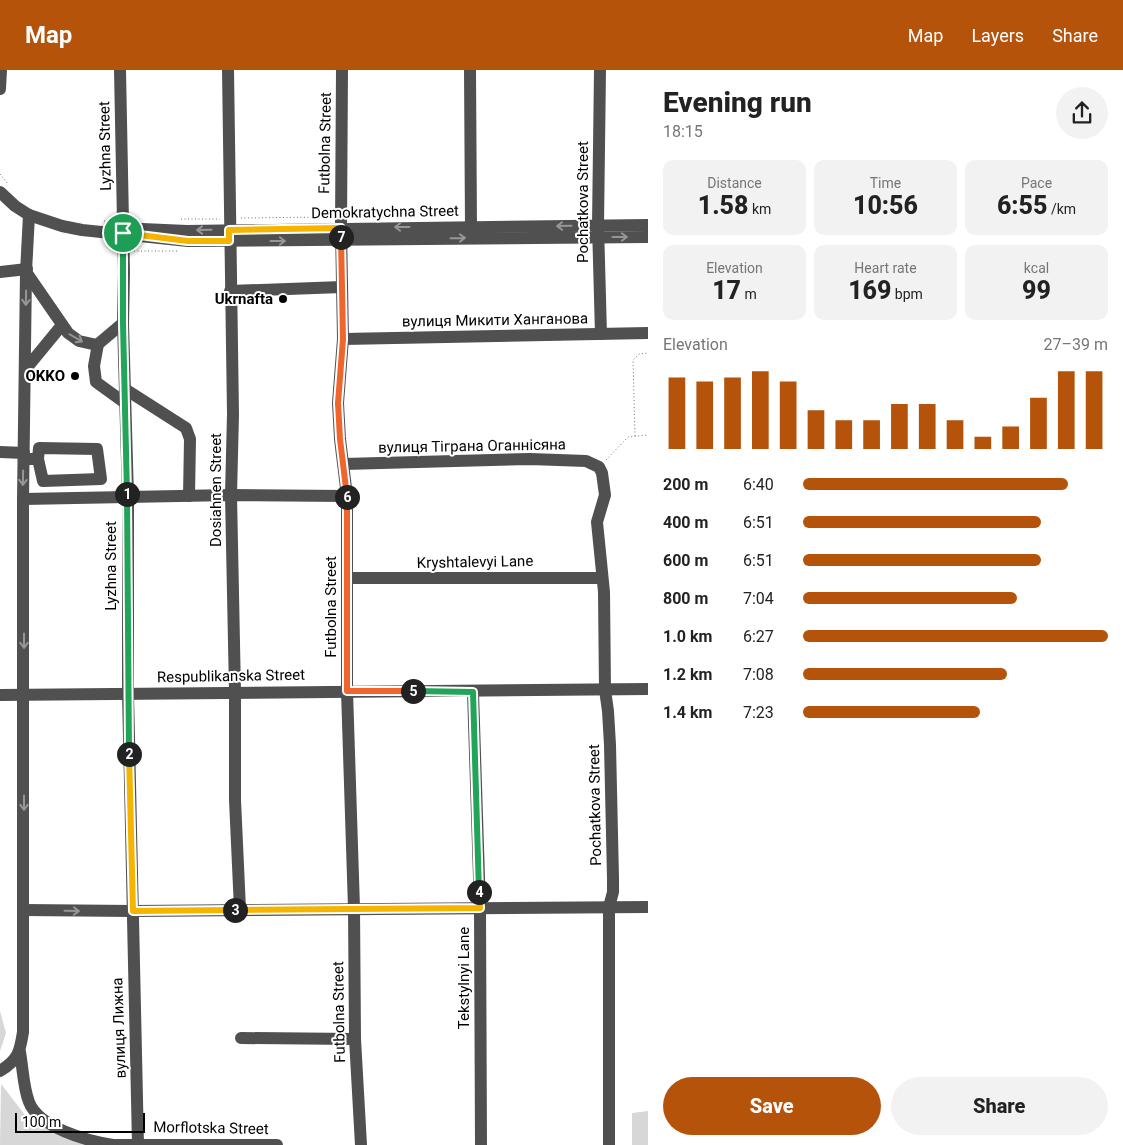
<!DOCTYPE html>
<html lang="en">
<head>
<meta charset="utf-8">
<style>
	body { margin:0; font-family:Roboto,sans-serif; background:#f2f2f2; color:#222; height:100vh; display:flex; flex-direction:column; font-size:19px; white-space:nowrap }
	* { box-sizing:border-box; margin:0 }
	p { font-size:16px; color:#767676 }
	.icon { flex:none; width:28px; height:28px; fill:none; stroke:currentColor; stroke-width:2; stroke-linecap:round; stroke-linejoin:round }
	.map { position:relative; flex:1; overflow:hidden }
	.panel { display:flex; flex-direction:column; background:#fff; width:475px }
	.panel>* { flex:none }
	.scale { position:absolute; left:15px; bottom:12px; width:130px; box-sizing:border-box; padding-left:5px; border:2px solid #000; border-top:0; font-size:14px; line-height:18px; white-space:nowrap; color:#000; -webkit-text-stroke:4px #fff; paint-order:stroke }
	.pin { position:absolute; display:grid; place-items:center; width:42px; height:42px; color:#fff; margin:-21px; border:2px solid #fff; border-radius:50%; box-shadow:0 1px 5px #0007 }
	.km { position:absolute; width:25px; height:25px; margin:-12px; border-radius:50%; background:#222; color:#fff; font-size:14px; line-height:25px; text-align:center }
	.round { display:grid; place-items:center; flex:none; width:52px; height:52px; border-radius:26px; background:#f2f2f2 }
	.summary { display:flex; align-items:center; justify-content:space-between; height:85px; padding:0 15px }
	h1 { font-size:28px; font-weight:800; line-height:38px }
	.stats { display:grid; grid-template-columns:repeat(3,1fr); gap:8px; height:85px; padding:5px 15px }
	.stats div { display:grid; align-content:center; border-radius:10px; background:#f2f2f2; text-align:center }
	.stats b { font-size:25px; font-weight:800 }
	.stats small { font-size:14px; font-weight:400 }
	.stats p { font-size:14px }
	.chart { height:140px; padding:10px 15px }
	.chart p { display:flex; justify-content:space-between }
	.chart svg { width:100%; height:90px; margin-top:5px; stroke:#b45309; stroke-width:6 }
	.action { display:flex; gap:10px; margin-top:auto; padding:10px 15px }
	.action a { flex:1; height:58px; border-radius:30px; background:#b45309; color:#fff; font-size:20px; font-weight:800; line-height:58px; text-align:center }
	.action a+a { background:#f2f2f2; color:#222 }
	ul { padding:0 15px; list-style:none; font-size:16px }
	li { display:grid; grid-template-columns:80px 60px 1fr; align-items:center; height:38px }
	li i { height:12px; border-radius:6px; background:#b45309 }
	header { display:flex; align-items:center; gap:30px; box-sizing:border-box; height:70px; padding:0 25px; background:#b45309; color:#fff }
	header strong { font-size:24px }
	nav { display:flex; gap:28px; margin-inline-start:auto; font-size:18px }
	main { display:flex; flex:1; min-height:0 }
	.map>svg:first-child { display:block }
	.green { fill:#d7d7d7 }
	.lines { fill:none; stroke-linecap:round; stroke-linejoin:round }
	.path { stroke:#727272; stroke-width:1; stroke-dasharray:1 2.5; stroke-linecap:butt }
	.minor { stroke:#505050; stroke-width:12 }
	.oneway { stroke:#969696 }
	.split-1-casing { stroke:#fff; stroke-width:10 }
	.split-2-casing { stroke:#fff; stroke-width:10 }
	.split-3-casing { stroke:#fff; stroke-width:10 }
	.split-4-casing { stroke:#fff; stroke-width:10 }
	.split-5-casing { stroke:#fff; stroke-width:10 }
	.split-6-casing { stroke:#fff; stroke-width:10 }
	.split-7-casing { stroke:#fff; stroke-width:10 }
	.split-8-casing { stroke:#fff; stroke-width:10 }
	.split-1 { stroke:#22a559; stroke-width:6 }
	.split-2 { stroke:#22a559; stroke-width:6 }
	.split-3 { stroke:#f5b400; stroke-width:6 }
	.split-4 { stroke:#f5b400; stroke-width:6 }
	.split-5 { stroke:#22a559; stroke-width:6 }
	.split-6 { stroke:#f0652b; stroke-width:6 }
	.split-7 { stroke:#f0652b; stroke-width:6 }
	.split-8 { stroke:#f5b400; stroke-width:6 }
	.poi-dot { fill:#000; stroke:#fff; stroke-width:2 }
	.labels { text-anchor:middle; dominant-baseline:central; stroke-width:4; stroke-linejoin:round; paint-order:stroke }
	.street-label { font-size:15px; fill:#000; stroke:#fff }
	.poi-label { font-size:15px; font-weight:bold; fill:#000; stroke:#fff; text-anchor:end }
</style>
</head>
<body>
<header>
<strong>Map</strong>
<nav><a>Map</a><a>Layers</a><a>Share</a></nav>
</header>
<main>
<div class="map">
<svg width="648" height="1075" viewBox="0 0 648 1075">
	<rect width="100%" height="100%" fill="#fff"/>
	<g class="green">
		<path d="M0,941L6,963L0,981Z"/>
		<path d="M1,1014L25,1045L85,1075H0Z"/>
		<path d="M648,1041V1075H632V1043Z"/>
	</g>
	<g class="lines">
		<g class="path">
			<path d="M0,104L8,114"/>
			<path d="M351,147H397"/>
			<path d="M241,148L330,147"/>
			<path d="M181,149H220"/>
			<path d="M104,151H112"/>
			<path d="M134,181H177"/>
			<path d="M635,366L633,290L639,284L648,283"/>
			<path d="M606,390L628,367L648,365"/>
		</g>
		<g class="minor">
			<path d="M120,0L124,202L123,253L128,427V623L138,1074"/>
			<path d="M228,0L233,344L231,425L235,622V730L240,839"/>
			<path d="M342,0L341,158L343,269L338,333L340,369L347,426V621L354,838L355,969L361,1075"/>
			<path d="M470,0L471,157"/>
			<path d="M600,0L598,155L601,264"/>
			<path d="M0,19L1,0"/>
			<path d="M0,122L15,136L29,145L62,156L82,160L188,171L648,167"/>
			<path d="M142,159L187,161L648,155"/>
			<path d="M0,202L27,199"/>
			<path d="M26,202L68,263L79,271L97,275L123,253"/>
			<path d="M230,221L342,217"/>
			<path d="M343,269L648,263"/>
			<path d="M98,274L94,296L96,312L125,333"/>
			<path d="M25,300L62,255"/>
			<path d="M125,319L186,358L190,369L189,426"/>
			<path d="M0,382L24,383"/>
			<path d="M24,389H38L39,378L97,379L101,409L43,411L38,389"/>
			<path d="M344,394L530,389L586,391L599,397L602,403L605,425L597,452L604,522L605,620L608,641L610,675L613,808V822L609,837V1075"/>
			<path d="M23,429L231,425L347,426"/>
			<path d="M348,508H602"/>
			<path d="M473,622L480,838L481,1075"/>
			<path d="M0,625L648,619"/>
			<path d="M23,840L133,841L648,837"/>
			<path d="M241,968L355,969"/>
			<path d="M20,982C23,999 23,1016 29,1032C39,1058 88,1071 113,1075H277"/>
			<path d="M0,1001C18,990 20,982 23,962V429L26,202L29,145"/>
		</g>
	</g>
	<defs><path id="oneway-shaft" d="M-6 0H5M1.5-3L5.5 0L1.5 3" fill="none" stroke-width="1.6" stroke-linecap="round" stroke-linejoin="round" transform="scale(1.25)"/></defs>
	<g class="oneway">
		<use href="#oneway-shaft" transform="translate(564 156) rotate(179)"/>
		<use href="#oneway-shaft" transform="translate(402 157) rotate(180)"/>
		<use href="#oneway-shaft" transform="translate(204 160) rotate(179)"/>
		<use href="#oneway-shaft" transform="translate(620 167)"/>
		<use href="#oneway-shaft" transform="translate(458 168) rotate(-1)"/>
		<use href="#oneway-shaft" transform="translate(278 171)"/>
		<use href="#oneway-shaft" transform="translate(26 228) rotate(91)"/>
		<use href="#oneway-shaft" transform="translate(76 268) rotate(30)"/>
		<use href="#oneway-shaft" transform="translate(23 408) rotate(91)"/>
		<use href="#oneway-shaft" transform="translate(24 571) rotate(90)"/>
		<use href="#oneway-shaft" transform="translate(24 733) rotate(90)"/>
		<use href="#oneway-shaft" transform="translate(72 841) rotate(1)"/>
	</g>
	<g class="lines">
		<defs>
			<path id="split-1" d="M123,163V253L127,424"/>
			<path id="split-2" d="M127,424L129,684"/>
			<path id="split-3" d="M129,684L133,841L235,840"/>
			<path id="split-4" d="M235,840L480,838L479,822"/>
			<path id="split-5" d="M413,621L473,622L479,822"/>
			<path id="split-6" d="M347,427V621H413"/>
			<path id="split-7" d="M341,167L343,269L338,333L340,369L347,427"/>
			<path id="split-8" d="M123,163L188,171H229V160L341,158V167"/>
		</defs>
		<use href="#split-1" class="split-1-casing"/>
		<use href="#split-2" class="split-2-casing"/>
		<use href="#split-3" class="split-3-casing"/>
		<use href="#split-4" class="split-4-casing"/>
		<use href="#split-5" class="split-5-casing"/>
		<use href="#split-6" class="split-6-casing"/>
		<use href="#split-7" class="split-7-casing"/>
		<use href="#split-8" class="split-8-casing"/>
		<use href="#split-1" class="split-1"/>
		<use href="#split-2" class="split-2"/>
		<use href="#split-3" class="split-3"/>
		<use href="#split-4" class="split-4"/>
		<use href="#split-5" class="split-5"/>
		<use href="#split-6" class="split-6"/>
		<use href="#split-7" class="split-7"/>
		<use href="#split-8" class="split-8"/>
	</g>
	<g class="poi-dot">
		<circle cx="283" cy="229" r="5"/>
		<circle cx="75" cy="306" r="5"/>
	</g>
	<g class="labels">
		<g class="street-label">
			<text transform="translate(325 73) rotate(-89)">Futbolna Street</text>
			<text transform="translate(105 76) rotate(-91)">Lyzhna Street</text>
			<text transform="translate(583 132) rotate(-90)">Pochatkova Street</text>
			<text transform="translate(385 142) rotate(-1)">Demokratychna Street</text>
			<text transform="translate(495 250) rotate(-1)">вулиця Микити Ханганова</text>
			<text transform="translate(472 376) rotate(-1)">вулиця Тіграна Оганнісяна</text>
			<text transform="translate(216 420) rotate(-90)">Dosiahnen Street</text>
			<text transform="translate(475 492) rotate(-1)">Kryshtalevyi Lane</text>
			<text transform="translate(111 496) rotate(-90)">Lyzhna Street</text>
			<text transform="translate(331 537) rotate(-90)">Futbolna Street</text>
			<text transform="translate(231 606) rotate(-1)">Respublikanska Street</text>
			<text transform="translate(595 735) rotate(-91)">Pochatkova Street</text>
			<text transform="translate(464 908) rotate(-90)">Tekstylnyi Lane</text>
			<text transform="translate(339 942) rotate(-91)">Futbolna Street</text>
			<text transform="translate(119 958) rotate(-92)">вулиця Лижна</text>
			<text transform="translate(211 1058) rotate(1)">Morflotska Street</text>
		</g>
		<g class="poi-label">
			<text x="273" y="229">Ukrnafta</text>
			<text x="65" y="306">OKKO</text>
		</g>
	</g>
</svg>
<div class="scale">100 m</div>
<div class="pin" style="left:123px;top:163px;background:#1e9e55"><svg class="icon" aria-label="arrive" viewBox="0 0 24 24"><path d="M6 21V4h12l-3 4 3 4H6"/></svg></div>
<b class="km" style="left:127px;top:424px">1</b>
<b class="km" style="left:129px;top:684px">2</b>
<b class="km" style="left:235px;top:840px">3</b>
<b class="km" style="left:479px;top:822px">4</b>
<b class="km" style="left:413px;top:621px">5</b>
<b class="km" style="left:347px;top:427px">6</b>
<b class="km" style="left:341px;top:167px">7</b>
</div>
<section class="panel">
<div class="summary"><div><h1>Evening run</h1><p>18:15</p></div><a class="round"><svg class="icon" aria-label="share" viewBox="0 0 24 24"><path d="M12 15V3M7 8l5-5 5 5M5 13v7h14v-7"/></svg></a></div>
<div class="stats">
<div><p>Distance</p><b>1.58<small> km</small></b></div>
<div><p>Time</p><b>10:56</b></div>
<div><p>Pace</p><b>6:55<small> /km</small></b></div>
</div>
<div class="stats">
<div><p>Elevation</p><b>17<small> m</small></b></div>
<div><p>Heart rate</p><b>169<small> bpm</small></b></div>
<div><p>kcal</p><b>99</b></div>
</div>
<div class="chart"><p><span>Elevation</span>27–39 m</p>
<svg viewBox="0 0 160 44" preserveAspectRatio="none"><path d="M5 44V9M15 44V11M25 44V9M35 44V6M45 44V11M55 44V25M65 44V30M75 44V30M85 44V22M95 44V22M105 44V30M115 44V38M125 44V33M135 44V19M145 44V6M155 44V6"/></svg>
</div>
<ul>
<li><b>200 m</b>6:40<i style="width:87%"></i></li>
<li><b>400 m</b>6:51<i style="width:78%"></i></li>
<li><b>600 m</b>6:51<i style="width:78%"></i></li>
<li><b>800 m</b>7:04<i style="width:70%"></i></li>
<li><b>1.0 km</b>6:27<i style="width:100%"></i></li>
<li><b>1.2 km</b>7:08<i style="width:67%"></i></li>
<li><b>1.4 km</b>7:23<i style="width:58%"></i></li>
</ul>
<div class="action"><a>Save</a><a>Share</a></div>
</section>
</main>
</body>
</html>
